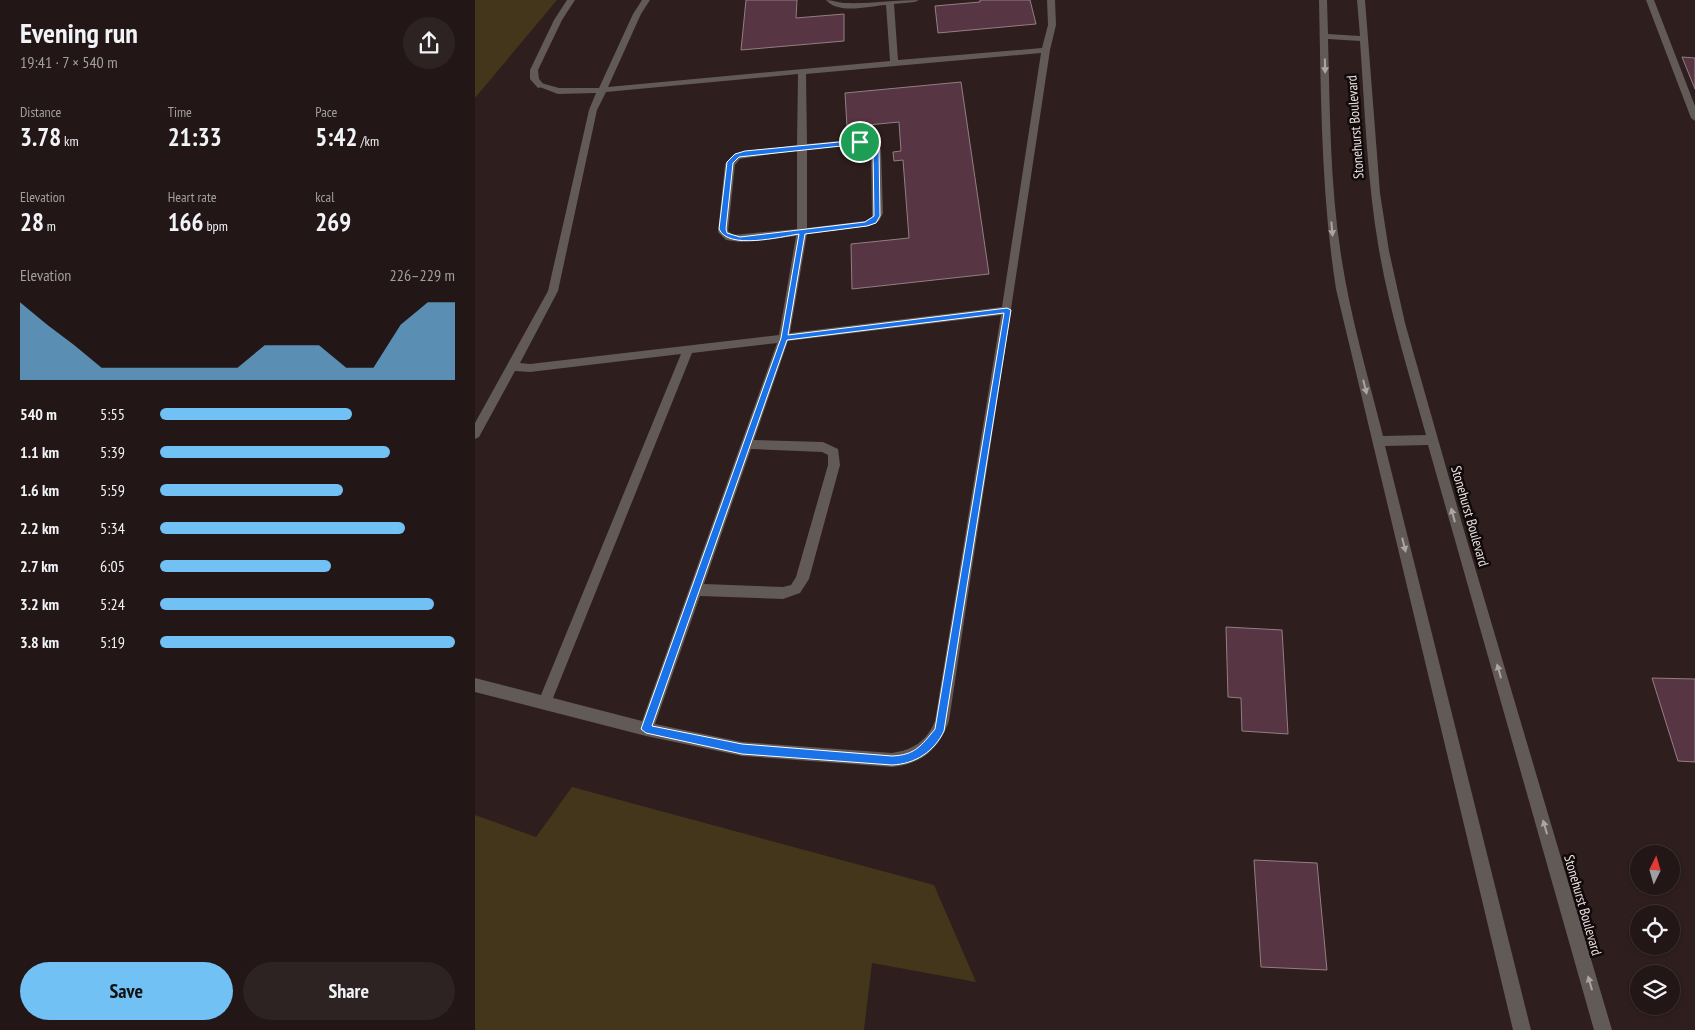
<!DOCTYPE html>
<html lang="en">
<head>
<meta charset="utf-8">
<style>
	body { margin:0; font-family:"PT Sans Narrow",sans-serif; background:#2e2323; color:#f1f3f6; height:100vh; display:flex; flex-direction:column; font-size:19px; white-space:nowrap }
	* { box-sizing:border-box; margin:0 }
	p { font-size:16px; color:#a29fa1 }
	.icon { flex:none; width:28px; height:28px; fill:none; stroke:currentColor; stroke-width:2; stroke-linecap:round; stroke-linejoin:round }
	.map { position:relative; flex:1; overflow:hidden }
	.details { display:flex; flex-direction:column; background:#221616; width:475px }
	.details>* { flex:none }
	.needle { width:32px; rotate:5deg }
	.fabs { position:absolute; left:1155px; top:845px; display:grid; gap:10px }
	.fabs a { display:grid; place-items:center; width:50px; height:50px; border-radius:50%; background:#221616; box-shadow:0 1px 4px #0004,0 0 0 1px #3f3535; font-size:25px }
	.pin { position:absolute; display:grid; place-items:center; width:42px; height:42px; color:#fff; margin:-21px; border:2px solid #fff; border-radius:50%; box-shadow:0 1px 5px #0007 }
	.round { display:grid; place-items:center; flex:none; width:52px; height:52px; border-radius:26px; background:#2e2323 }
	.headline { display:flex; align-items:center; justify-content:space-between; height:85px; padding:0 20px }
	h1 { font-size:28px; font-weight:700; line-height:38px }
	.figures { display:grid; grid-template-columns:repeat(3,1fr); gap:8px; height:85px; padding:5px 20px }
	.figures div { display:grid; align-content:center }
	.figures b { font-size:25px; font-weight:700 }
	.figures small { font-size:14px; font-weight:400 }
	.figures p { font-size:14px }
	.chart { height:140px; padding:10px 20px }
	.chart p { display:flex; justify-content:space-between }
	.chart svg { width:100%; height:90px; margin-top:5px; fill:#72c1f5; opacity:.7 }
	.action { display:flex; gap:10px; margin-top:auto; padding:10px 20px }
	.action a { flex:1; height:58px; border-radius:30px; background:#72c1f5; color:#111; font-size:20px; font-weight:700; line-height:58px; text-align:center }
	.action a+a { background:#2e2323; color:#f1f3f6 }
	ul { padding:0 20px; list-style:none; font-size:16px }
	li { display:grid; grid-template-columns:80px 60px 1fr; align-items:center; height:38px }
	li i { height:12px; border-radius:6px; background:#72c1f5 }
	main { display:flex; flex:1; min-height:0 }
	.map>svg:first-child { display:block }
	.green { fill:#43361b }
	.building { fill:#583542; stroke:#927f85 }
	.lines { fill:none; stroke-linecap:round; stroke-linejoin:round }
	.lane { fill:#615a56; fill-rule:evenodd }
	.street { fill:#615a56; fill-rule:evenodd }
	.oneway { fill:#aea4a2 }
	.route { fill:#1a73e8; stroke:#fff; fill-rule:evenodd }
	.labels { text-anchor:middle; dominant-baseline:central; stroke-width:5; stroke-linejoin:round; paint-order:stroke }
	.street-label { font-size:14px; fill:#ede1e0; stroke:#110a0a }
</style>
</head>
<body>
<main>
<section class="details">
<div class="headline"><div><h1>Evening run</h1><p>19:41 · 7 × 540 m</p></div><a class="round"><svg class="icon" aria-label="share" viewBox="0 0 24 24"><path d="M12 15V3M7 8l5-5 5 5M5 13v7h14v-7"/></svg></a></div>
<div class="figures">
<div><p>Distance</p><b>3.78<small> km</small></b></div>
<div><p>Time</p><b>21:33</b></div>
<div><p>Pace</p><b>5:42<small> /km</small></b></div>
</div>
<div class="figures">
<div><p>Elevation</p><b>28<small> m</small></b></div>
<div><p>Heart rate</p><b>166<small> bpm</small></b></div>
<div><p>kcal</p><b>269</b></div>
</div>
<div class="chart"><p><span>Elevation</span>226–229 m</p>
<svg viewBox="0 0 160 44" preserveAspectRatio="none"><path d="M0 44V6L10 17L20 27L30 38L40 38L50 38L60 38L70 38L80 38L90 27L100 27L110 27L120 38L130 38L140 17L150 6L160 6V44z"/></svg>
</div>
<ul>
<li><b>540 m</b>5:55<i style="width:65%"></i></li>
<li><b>1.1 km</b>5:39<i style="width:78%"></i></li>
<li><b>1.6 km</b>5:59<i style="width:62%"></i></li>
<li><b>2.2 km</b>5:34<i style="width:83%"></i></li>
<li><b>2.7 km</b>6:05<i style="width:58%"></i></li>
<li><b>3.2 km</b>5:24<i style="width:93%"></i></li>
<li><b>3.8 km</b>5:19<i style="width:100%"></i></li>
</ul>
<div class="action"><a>Save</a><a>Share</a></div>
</section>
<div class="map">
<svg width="1220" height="1030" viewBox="0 0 1220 1030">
	<rect width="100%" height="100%" fill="#2e1e1d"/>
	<g class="green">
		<path d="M0,0H82L0,98Z"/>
		<path d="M97,787L459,885L501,982L397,963L389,1030H0V815L61,837Z"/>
	</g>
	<g class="building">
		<path d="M271,0H322L321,18L369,14V41L266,50Z"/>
		<path d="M505,0H555L561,24L463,33L460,6L505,2Z"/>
		<path d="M1207,57L1220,58V89Z"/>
		<path d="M486,82L514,274L377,289L376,244L434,238L428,160L419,161L418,152L426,151L424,122L372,127L370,93Z"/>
		<path d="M751,627L807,630L813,734L767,731L766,698L753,697Z"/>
		<path d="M1177,678L1220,679V762L1203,761Z"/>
		<path d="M779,860L842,863L852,970L786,967Z"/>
	</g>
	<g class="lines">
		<g class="lane">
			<path d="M167,0H175L166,14L133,87L415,61L411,5C394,6 364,15 351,0C358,0 363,3 370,3C394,4 419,0 444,0L440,2L419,4L423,60L567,48L573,25L572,0H580L581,25L575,50L474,721C464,749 447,764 417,767L267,756L171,736L0,692V678L66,695L206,354L55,372L40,371L4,437L0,439V423L73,291L114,110L121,93L83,94L62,86L66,83L84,88H124L158,14ZM566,53L527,307L315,333L332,234L395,226L404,221L408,213L406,149L399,141L385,139L332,144L331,74ZM323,74L322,145L259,154L250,164L243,232L251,240L265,242L321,236L304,335L55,364L45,363L83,291L122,110L131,92ZM385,145L393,146L396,149L397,217L390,221L332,228V149ZM322,150V229L258,235L253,231L260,165L265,159ZM526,315L460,721C452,741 438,750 417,753L267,742L180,724L225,596L308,599L325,593L334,579L365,465L363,449L348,442L279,440L313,341ZM302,343L167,721L78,698L217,353ZM276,449L347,452L353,455V465L321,577L316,585L308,587L229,584Z"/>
			<path d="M1171,0H1179L1220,106V121L1216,118Z"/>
		</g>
		<g class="street">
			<path d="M92,0H100L87,20L63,70L64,79L70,86L63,88L55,79V70L79,20Z"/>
			<path d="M844,0H852L853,34L885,36L882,0H890L905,193L914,251L930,323L988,527L1137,1030H1119L953,445L910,446L1056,1030H1038L861,289C846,193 846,97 844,0ZM853,39L885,41C890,111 892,181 904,250C915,313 934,374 951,435L908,436C893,376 875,316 866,255C855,184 855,111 853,39Z"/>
		</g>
	</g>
	<defs><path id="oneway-solid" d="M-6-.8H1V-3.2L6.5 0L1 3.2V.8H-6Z" transform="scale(1.25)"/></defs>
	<g class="oneway">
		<use href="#oneway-solid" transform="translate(850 66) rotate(89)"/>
		<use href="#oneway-solid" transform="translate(857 229) rotate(85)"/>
		<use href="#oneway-solid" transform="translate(890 387) rotate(76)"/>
		<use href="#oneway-solid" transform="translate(978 515) rotate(-105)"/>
		<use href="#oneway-solid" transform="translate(929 545) rotate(76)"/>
		<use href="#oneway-solid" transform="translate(1024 671) rotate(-106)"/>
		<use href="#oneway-solid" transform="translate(1070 827) rotate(-106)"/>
		<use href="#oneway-solid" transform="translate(1115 983) rotate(-106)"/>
	</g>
	<path class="route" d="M385,140L398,142L404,149L405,216L401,223L392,226L330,234L313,335L532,308L536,310L469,731C459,752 440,764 417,765L267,754L171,733L166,729L306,338L324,234C305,237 253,250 244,229L252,162L260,154L270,151ZM385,144L394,145L398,150L399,216L390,222L265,237L252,233L251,229L258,163L264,157ZM529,313L460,729C446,746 440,755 417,756L267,744L177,726L312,340Z"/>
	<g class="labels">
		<g class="street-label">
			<text transform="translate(880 127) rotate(-94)">Stonehurst Boulevard</text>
			<text transform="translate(995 516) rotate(74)">Stonehurst Boulevard</text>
			<text transform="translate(1108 905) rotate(74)">Stonehurst Boulevard</text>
		</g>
	</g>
</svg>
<div class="fabs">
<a><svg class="needle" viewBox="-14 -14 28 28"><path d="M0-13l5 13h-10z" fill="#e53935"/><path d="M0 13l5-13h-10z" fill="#a29fa1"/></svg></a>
<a><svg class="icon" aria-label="locate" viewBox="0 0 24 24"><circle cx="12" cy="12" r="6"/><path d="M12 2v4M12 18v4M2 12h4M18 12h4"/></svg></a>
<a><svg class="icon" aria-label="layers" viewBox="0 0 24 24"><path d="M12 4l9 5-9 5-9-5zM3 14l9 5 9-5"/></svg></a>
</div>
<div class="pin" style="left:385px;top:142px;background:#1e9e55"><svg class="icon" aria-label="arrive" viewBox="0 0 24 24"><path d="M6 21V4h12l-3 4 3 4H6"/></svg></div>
</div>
</main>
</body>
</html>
